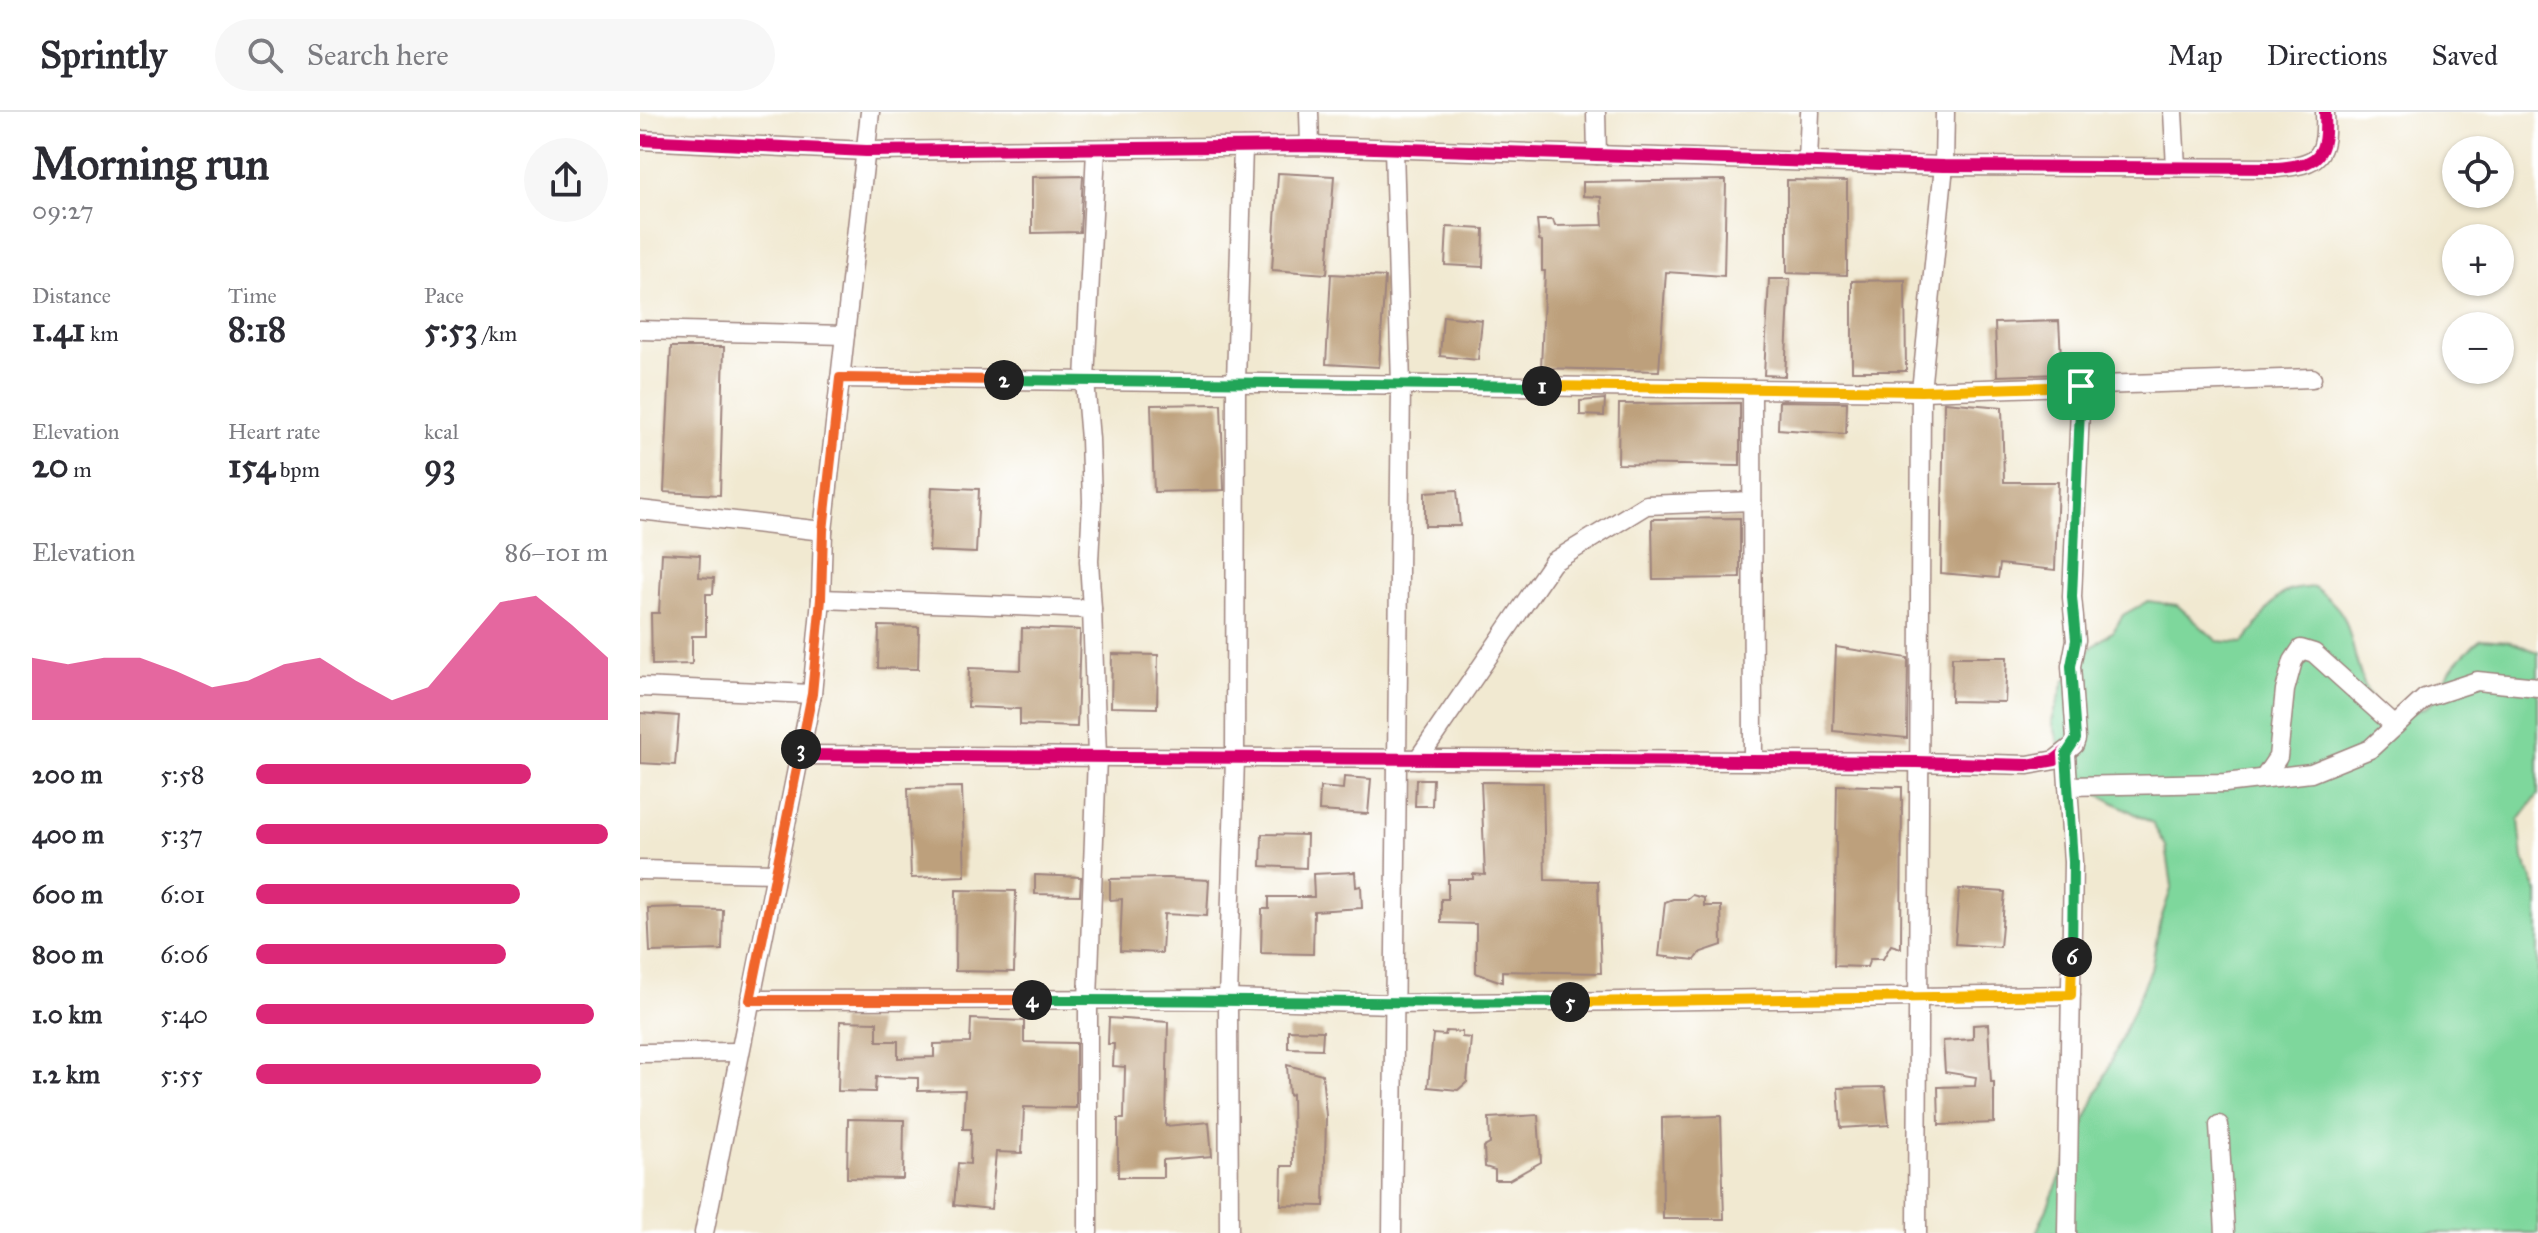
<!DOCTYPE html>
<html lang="en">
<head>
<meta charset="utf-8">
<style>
	body { margin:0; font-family:"IM FELL Great Primer",serif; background:#f7f7f7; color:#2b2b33; height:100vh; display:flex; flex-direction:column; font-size:30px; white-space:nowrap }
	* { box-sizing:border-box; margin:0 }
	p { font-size:26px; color:#7c7c81 }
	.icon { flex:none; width:44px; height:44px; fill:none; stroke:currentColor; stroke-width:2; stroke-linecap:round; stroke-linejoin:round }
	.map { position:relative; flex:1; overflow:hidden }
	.details { display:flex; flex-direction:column; background:#fff; width:640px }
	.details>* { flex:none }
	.buttons { position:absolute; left:1802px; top:24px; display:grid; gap:16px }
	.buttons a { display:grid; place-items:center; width:72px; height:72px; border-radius:50%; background:#fff; box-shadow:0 2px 6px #0004; font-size:40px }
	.pin { position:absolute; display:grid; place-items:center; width:68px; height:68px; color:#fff; margin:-34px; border-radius:16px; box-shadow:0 4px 12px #0006 }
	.km { position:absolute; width:40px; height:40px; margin:-20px; border-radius:50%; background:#222; color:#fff; font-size:22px; line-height:40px; text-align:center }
	.round { display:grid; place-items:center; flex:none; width:84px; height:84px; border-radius:42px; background:#f7f7f7 }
	.head { display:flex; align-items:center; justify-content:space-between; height:136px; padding:0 32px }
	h1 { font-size:44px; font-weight:700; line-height:60px }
	.stats { display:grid; grid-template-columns:repeat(3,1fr); gap:12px; height:136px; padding:8px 32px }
	.stats div { display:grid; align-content:center }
	.stats b { font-size:34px; font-weight:700 }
	.stats small { font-size:22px; font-weight:400 }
	.stats p { font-size:22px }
	.chart { height:224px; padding:16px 32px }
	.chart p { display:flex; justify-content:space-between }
	.chart svg { width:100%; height:144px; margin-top:8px; fill:#db2777; opacity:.7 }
	ul { padding:0 32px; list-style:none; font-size:26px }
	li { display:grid; grid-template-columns:128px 96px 1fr; align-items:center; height:60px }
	li i { height:20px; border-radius:10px; background:#db2777 }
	header { display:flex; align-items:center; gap:48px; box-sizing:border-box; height:112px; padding:0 40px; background:#fff; border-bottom:2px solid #e1e1e2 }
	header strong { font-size:38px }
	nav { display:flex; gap:44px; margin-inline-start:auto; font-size:28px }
	.search { width:560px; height:72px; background:#f7f7f7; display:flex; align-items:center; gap:20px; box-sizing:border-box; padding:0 28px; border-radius:44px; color:#7c7c81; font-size:30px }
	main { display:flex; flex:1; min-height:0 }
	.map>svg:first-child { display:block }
	.green { fill:#7ed79c; stroke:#647b64; stroke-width:2 }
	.building { fill:#bda07b }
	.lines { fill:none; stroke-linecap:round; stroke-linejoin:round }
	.street-casing { stroke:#9e847e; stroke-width:21 }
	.street { stroke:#fff; stroke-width:18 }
	.cycleway-casing { stroke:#fff; stroke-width:17 }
	.cycleway { stroke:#d6006c; stroke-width:12 }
	.split-1-casing { stroke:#fff; stroke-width:16 }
	.split-2-casing { stroke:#fff; stroke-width:16 }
	.split-3-casing { stroke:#fff; stroke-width:16 }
	.split-4-casing { stroke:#fff; stroke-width:16 }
	.split-5-casing { stroke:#fff; stroke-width:16 }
	.split-6-casing { stroke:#fff; stroke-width:16 }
	.split-7-casing { stroke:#fff; stroke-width:16 }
	.split-1 { stroke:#f5b400; stroke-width:10 }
	.split-2 { stroke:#22a559; stroke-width:10 }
	.split-3 { stroke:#f0652b; stroke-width:10 }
	.split-4 { stroke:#f0652b; stroke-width:10 }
	.split-5 { stroke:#22a559; stroke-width:10 }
	.split-6 { stroke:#f5b400; stroke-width:10 }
	.split-7 { stroke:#22a559; stroke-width:10 }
</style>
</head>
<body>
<header>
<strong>Sprintly</strong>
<div class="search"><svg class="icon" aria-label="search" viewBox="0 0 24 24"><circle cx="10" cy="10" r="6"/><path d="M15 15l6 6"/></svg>Search here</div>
<nav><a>Map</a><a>Directions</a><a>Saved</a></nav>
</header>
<main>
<section class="details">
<div class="head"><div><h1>Morning run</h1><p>09:27</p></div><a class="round"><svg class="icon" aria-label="share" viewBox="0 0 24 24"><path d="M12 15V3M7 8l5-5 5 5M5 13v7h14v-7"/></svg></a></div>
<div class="stats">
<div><p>Distance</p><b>1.41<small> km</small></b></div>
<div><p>Time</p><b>8:18</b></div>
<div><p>Pace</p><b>5:53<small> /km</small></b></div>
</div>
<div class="stats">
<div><p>Elevation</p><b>20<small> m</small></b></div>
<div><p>Heart rate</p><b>154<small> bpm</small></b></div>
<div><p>kcal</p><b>93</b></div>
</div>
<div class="chart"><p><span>Elevation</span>86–101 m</p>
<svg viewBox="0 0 160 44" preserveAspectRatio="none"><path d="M0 44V25L10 27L20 25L30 25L40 29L50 34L60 32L70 27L80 25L90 32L100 38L110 34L120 21L130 8L140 6L150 15L160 25V44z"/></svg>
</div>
<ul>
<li><b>200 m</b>5:58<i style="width:78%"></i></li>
<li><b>400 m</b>5:37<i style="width:100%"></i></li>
<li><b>600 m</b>6:01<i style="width:75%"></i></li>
<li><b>800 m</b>6:06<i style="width:71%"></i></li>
<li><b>1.0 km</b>5:40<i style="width:96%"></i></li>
<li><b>1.2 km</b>5:55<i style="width:81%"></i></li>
</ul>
</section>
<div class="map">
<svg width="1898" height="1121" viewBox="0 0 1898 1121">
	<rect width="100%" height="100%" fill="#fff"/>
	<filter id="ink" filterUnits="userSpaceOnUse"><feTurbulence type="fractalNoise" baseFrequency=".0125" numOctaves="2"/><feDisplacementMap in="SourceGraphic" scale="16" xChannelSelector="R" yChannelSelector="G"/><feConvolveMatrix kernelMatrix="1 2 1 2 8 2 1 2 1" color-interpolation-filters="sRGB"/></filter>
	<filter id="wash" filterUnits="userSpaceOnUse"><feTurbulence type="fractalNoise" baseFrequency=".006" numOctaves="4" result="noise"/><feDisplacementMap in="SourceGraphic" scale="32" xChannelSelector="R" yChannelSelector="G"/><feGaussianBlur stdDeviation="1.8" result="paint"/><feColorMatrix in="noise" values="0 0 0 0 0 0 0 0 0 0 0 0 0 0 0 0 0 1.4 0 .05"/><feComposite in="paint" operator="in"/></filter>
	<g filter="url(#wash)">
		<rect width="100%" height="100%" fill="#f1e9d1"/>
		<path class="green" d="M1674,475C1685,483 1698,493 1704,506C1718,536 1717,605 1764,601C1772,601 1787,596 1792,590C1798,583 1802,571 1807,563C1816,548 1828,538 1841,527L1868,529L1898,540V683L1879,708L1883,747L1898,780V1121H1396L1511,858L1519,813L1532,774L1526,734L1512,711L1445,675L1422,642L1412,609L1424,570L1451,536L1474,518L1483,503L1508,489L1537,493L1577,529L1603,531C1619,515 1628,487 1649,479C1656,476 1666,476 1674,475Z"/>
		<g id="blocks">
			<g class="building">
				<path d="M638,61L694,64L687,162L632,158Z"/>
				<path d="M443,64L440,120L392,121V65Z"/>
				<path d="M1086,68L1084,164L1026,160L1019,259L901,256L905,159H902V129L899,128L897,108H913L915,114L963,113L961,85L943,84V70Z"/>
				<path d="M1147,68L1207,69V163L1147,161Z"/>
				<path d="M807,115L844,117L843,155L805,153Z"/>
				<path d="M691,162L745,165L739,255L686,252Z"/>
				<path d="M1129,167H1150L1145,264L1124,263Z"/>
				<path d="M1265,168L1266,259H1212V169Z"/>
				<path d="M803,204L842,208L838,248L800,244Z"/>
				<path d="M1419,209L1422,262L1357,264L1355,211Z"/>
				<path d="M31,235H84L80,383L24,380Z"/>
				<path d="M965,287L964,304L940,303V289Z"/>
				<path d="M1139,289L1207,290L1206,322L1138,317Z"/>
				<path d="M1304,290L1362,295L1364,370H1418L1415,458L1360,452L1358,466L1301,461Z"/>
				<path d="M1100,291V354L978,352L979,292Z"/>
				<path d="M581,292L584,378L514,380L511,293Z"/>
				<path d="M292,375L339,377L336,441L289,439Z"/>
				<path d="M817,378L820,414H785V380Z"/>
				<path d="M1100,406V466L1013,467L1012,407Z"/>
				<path d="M22,441L60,443L59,465L74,466L73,482H66V524H52V552L12,553L11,501H19Z"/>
				<path d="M239,514L279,515L278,557L238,556Z"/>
				<path d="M382,516L440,518L437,615L380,613V597L328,595L329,556L381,558Z"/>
				<path d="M1196,535L1268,546L1267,626L1193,619Z"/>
				<path d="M472,542L518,543L517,596L471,595Z"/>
				<path d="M1312,545H1367L1365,590L1311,589Z"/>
				<path d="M0,601L39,604L35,653L0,651Z"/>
				<path d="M704,665L731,667L728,702L679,699L680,675L703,677Z"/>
				<path d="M776,667H793L792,694H775Z"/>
				<path d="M841,670L903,671L905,768L958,769L961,861L862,859V870L836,861V812L801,811V787H808V767H833V762L845,763Z"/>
				<path d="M1197,673L1262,675L1261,836L1251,833L1243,847H1230L1227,855L1194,854Z"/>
				<path d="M322,675L325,764L271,766L268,676Z"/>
				<path d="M622,722L667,723L666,756L621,754Z"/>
				<path d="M715,760L716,775L721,774L722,796L674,799L673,842L621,841L622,797H629V785H674L673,762Z"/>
				<path d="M395,763L441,765L440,783L395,782Z"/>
				<path d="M528,766L569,768L567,804L524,802L522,841L480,839L482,787L470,788V767Z"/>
				<path d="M1319,777L1365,780L1360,835L1315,832Z"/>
				<path d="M316,778L376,779L374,860L315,859Z"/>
				<path d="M1052,783L1064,786V794H1081L1082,833L1061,840L1055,848L1019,844L1025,790L1033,787H1047Z"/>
				<path d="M42,795V797L83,798L82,838L10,840L8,796Z"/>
				<path d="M469,906L528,910L526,1014L569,1010L572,1044L523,1048V1065H478V1007H484L485,955L473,954L474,932H468Z"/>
				<path d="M331,907L384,909V930L436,931V996L384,995L382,1041L356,1040L351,1097L314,1093L318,1051L330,1052L331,1017H323L325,978L278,979V966L236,965L235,980L198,979L200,909L237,910V929H258V946L294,945V932L330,931Z"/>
				<path d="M1348,912L1351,970H1354V1011L1299,1013L1298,975L1335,974L1336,965L1305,960L1303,929L1333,927V913Z"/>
				<path d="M648,918L683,919L682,937L648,936Z"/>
				<path d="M806,919L822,920V925L831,926L827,970L818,978L788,975L793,922L805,923Z"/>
				<path d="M647,953L682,962L686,1004L684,1094L641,1093L642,1054H653L652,982L649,983Z"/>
				<path d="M1245,975L1249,1013L1201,1016L1198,976Z"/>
				<path d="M898,1003L901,1050L869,1068H855V1058L845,1055L844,1035L850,1032L849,1006Z"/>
				<path d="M1081,1004L1084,1107H1023L1022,1006Z"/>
				<path d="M208,1007L264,1008L263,1067L207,1066Z"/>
			</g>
		</g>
	</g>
	<g filter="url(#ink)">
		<use href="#blocks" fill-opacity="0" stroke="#9e847e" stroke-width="2"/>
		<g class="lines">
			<defs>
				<g id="street">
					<path d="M669,0L670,34"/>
					<path d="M956,0L957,43"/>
					<path d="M1533,0L1536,55"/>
					<path d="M0,28L226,39L670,34L1304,54L1637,56C1680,52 1687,45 1685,0"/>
					<path d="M1168,50L1170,0"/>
					<path d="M0,218L205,223"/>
					<path d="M200,266L1281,279L1672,266"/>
					<path d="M1112,277L1113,649"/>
					<path d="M0,398L183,419"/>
					<path d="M181,487L452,497L457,645L448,888V1121"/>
					<path d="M452,497L449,449L452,390L450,327L445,269L456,38"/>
					<path d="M0,575L172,582"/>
					<path d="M1426,642L1433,750L1427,1121"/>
					<path d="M159,643L1277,650L1388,653L1415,648L1434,633L1436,627L1431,554L1436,528L1432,485L1441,274"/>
					<path d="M778,647L913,450L1006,393L1112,389"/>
					<path d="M1624,666L1638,645L1645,578L1653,549L1661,537L1674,541L1755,614"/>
					<path d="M1428,674L1585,671L1671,661L1730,637L1785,586L1837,569L1898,575"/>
					<path d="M0,758L135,761"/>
					<path d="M110,888L588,887L753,892L1431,883"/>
					<path d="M0,941L100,940"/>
					<path d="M1579,1013L1585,1121"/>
					<path d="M64,1121L172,582L181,487L183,419L230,0"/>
					<path d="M589,1121L588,887L595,646L596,269L603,35"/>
					<path d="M752,1121L761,272L754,37"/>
					<path d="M1277,1121L1281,279L1304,54L1305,0"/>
				</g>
			</defs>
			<use href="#street" class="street-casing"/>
			<use href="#street" class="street"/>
			<defs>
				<g id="cycleway">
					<path d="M0,28L226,39L670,34L1304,54L1637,56C1680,52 1687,45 1685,0"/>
					<path d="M159,643L1277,650L1388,653L1415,648L1434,633L1436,627L1431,554L1436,528L1432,485L1441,274"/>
				</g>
			</defs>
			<use href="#cycleway" class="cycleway-casing"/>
			<use href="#cycleway" class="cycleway"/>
		</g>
	</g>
	<g class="lines" filter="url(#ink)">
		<defs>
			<path id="split-1" d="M902,274L1281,279L1441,274"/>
			<path id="split-2" d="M364,268L902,274"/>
			<path id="split-3" d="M161,637L172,582L181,487L183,419L200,266L364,268"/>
			<path id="split-4" d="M161,637L110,888H392"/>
			<path id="split-5" d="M392,888C571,887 751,892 930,890"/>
			<path id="split-6" d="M930,890L1431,883L1432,845"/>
			<path id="split-7" d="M1432,845L1433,750L1426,642L1436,627L1431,554L1436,528L1432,485L1441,274"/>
		</defs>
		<use href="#split-1" class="split-1-casing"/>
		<use href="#split-2" class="split-2-casing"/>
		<use href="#split-3" class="split-3-casing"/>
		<use href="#split-4" class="split-4-casing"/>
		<use href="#split-5" class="split-5-casing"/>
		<use href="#split-6" class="split-6-casing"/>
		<use href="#split-7" class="split-7-casing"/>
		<use href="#split-1" class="split-1"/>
		<use href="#split-2" class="split-2"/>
		<use href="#split-3" class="split-3"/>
		<use href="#split-4" class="split-4"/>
		<use href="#split-5" class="split-5"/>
		<use href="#split-6" class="split-6"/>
		<use href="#split-7" class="split-7"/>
	</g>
</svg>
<div class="buttons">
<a><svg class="icon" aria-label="locate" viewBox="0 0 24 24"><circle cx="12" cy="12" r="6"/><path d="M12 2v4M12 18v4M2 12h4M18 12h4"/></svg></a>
<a>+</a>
<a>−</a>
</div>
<div class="pin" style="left:1441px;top:274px;background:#1e9e55"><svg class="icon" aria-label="arrive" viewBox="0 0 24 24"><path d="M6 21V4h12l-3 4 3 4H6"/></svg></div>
<b class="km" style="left:902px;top:274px">1</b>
<b class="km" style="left:364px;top:268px">2</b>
<b class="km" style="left:161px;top:637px">3</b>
<b class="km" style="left:392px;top:888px">4</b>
<b class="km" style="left:930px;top:890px">5</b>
<b class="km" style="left:1432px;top:845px">6</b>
</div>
</main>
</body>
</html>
